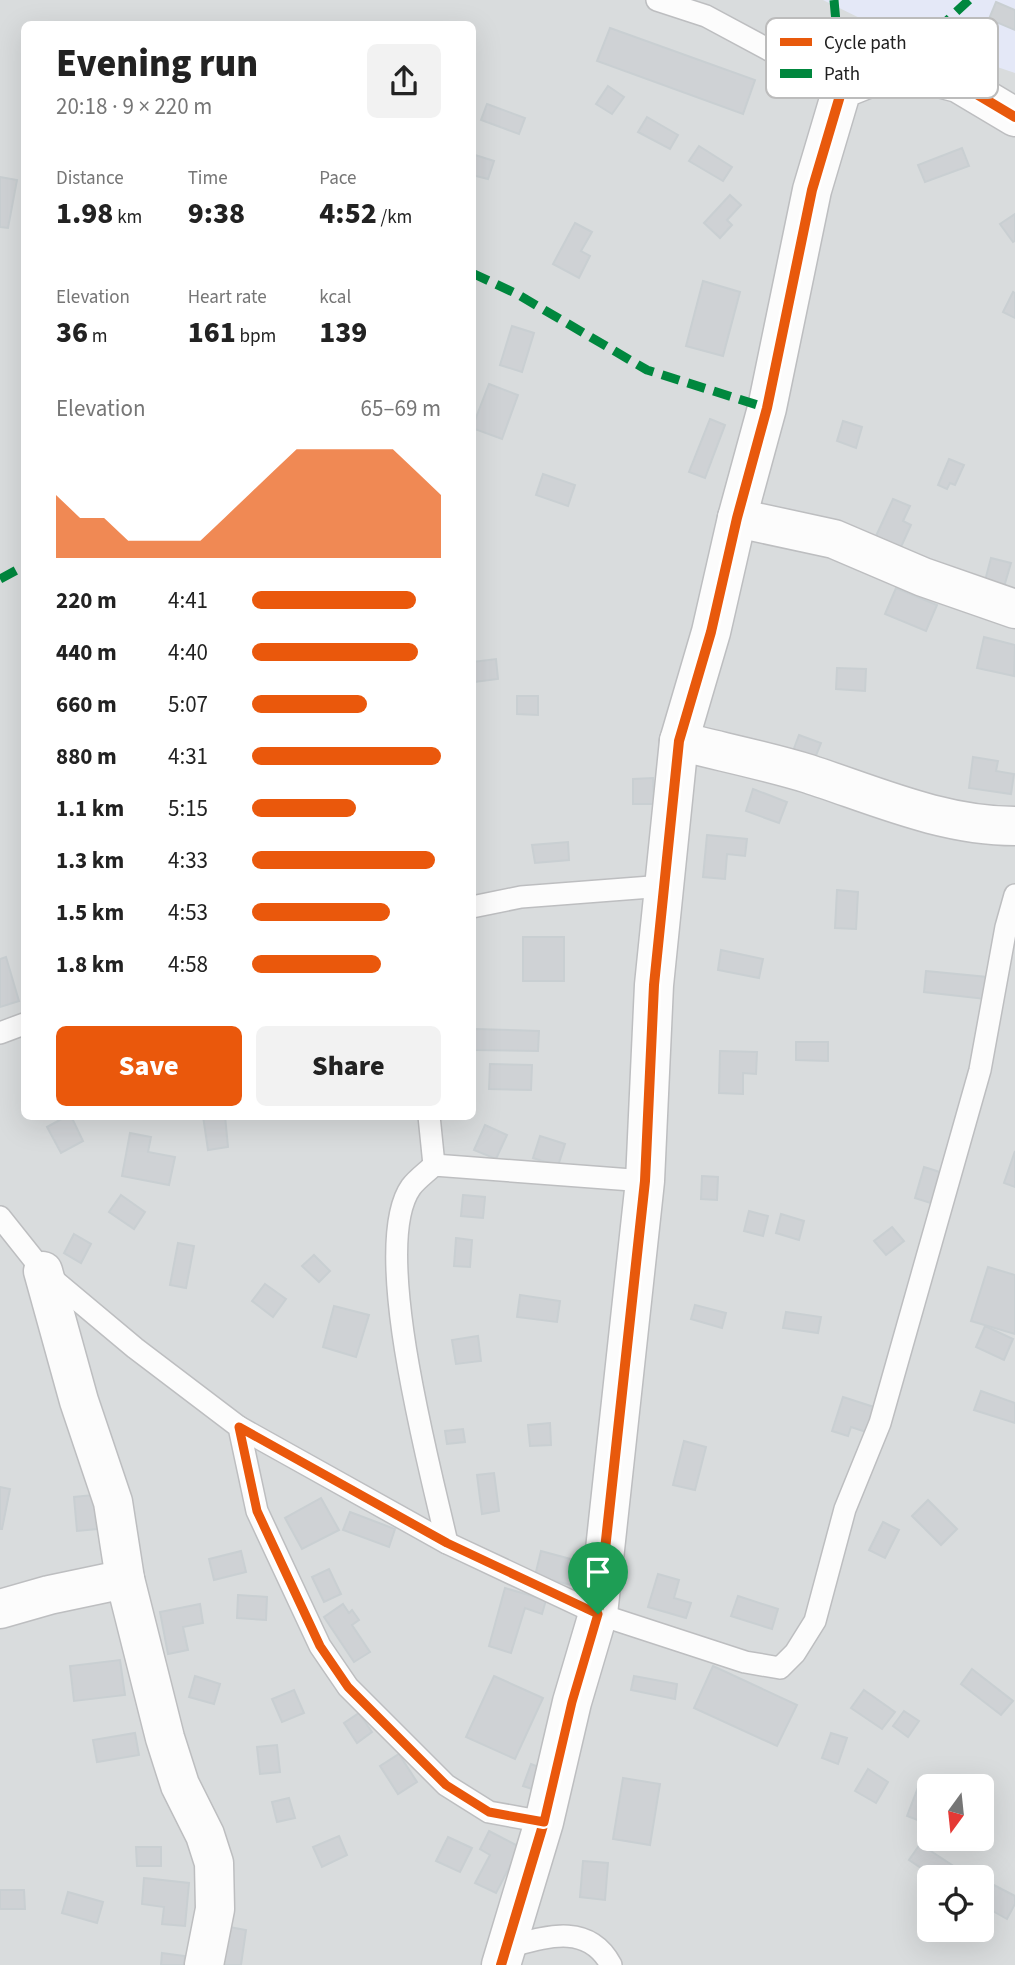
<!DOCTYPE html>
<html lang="en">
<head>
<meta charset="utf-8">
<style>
	body { margin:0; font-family:"Source Sans 3",sans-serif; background:#f2f2f2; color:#222; height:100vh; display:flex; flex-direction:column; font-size:26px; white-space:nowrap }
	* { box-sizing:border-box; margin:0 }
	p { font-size:23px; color:#767676 }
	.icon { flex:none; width:38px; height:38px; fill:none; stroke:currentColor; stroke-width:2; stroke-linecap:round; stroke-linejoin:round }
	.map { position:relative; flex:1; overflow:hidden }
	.details { position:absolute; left:21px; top:21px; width:455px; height:1099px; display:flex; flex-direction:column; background:#fff; border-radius:10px; box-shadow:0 7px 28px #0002 }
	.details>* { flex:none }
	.needle { width:46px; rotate:195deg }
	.fabs { position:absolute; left:917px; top:1774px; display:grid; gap:14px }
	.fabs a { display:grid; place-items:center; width:77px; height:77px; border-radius:10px; background:#fff; box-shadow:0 7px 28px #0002; font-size:35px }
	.pin { position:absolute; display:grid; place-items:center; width:60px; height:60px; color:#fff; margin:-72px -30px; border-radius:50% 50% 50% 0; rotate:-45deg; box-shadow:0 0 7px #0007 }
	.pin .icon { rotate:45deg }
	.round { display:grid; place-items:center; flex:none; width:74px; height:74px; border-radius:10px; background:#f2f2f2 }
	.head { display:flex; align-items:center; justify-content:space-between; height:119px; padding:0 35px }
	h1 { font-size:38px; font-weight:800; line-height:52px }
	.stats { display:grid; grid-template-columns:repeat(3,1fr); gap:10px; height:119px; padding:7px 35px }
	.stats div { display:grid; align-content:center }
	.stats b { font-size:30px; font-weight:800 }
	.stats small { font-size:19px; font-weight:400 }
	.stats p { font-size:19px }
	.chart { height:196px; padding:14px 35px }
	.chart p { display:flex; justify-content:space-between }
	.chart svg { width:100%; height:126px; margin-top:7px; fill:#ea580c; opacity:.7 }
	.primary-button { display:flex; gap:14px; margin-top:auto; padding:14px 35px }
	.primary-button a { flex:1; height:80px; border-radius:10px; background:#ea580c; color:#fff; font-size:28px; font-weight:800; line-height:80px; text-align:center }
	.primary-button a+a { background:#f2f2f2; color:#222 }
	ul { padding:0 35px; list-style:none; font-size:23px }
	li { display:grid; grid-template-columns:112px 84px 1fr; align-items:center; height:52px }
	li i { height:18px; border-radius:9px; background:#ea580c }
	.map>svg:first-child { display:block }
	.residential { fill:#d9dcdd; fill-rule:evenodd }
	.education { fill:#e4e8f7 }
	.building { fill:#cfd2d5; stroke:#c9cfd2; stroke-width:2 }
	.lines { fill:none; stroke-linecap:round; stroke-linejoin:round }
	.service-casing { stroke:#bdbec0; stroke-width:24 }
	.minor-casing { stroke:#bdbec0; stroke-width:41 }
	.service { stroke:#fcfcfc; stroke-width:21 }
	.minor { stroke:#fcfcfc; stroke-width:38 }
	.quiet { stroke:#00873e; stroke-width:9; stroke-dasharray:18 9; stroke-linecap:butt }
	.cycleway-casing { stroke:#fff; stroke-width:15 }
	.cycleway { stroke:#e8590c; stroke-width:10 }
	.route-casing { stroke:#fff; stroke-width:14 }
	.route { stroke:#ea580c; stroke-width:9 }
	.key { fill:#fff; stroke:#bcbcbc; stroke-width:2 }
	.key-label { font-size:19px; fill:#202020 }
</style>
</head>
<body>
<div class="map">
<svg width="1015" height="1965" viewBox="0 0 1015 1965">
	<rect width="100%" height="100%" fill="#e8ebee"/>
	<path class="residential" d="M0,0H1015V1965H0ZM24,24H472V1116H24ZM929,1787H982V1839H929ZM929,1878H982V1930H929Z"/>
	<path class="education" d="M823,0H1015V73L876,26Z"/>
	<g class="building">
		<path d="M996,2L1015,10V30L989,19Z"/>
		<path d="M610,28L755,80L743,114L597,61Z"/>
		<path d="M608,86L624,97L612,114L596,104Z"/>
		<path d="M487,104L525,118L519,134L481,120Z"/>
		<path d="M647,117L678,135L670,149L638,132Z"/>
		<path d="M699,146L732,167L723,181L689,161Z"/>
		<path d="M962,148L969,166L925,182L918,165Z"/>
		<path d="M475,155L494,161L488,179L472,175Z"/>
		<path d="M0,177L17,180L8,228L0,227Z"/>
		<path d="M730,195L741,205L727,220L732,225L720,238L704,223Z"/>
		<path d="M1015,214V241L1013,242L1000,224Z"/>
		<path d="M575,223L592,232L581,251L590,256L579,278L553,264Z"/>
		<path d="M703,281L740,292L723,356L686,346Z"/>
		<path d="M1013,292L1015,293V318L1003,312Z"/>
		<path d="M512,326L534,333L522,372L500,365Z"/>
		<path d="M489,384L518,395L502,439L472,428Z"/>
		<path d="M710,419L725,425L705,478L689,472Z"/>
		<path d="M843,421L862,427L856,448L837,441Z"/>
		<path d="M949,459L964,465L955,485L950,483L947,489L938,485Z"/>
		<path d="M543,474L575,485L568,506L536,495Z"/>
		<path d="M893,499L910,506L903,521L911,525L901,547L876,536Z"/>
		<path d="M991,558L1011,563L1001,597L982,592Z"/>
		<path d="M896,588L937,605L926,631L885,614Z"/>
		<path d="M984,637L1015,645L1014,676L977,668Z"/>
		<path d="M496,659L498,679L475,682L472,662Z"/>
		<path d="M837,668L866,669L865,691L836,689Z"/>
		<path d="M517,696H538V715L517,714Z"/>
		<path d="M799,735L821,743L815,758L793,751Z"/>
		<path d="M973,757L998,761L996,771L1014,774L1011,794L969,788Z"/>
		<path d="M653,778L654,804H633V779Z"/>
		<path d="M753,789L787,802L779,823L746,811Z"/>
		<path d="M707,835L747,839L745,856L727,854L725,879L703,877Z"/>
		<path d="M568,842L569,860L535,863L532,845Z"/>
		<path d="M837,890L858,892L856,929L835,928Z"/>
		<rect x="523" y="937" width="41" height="44"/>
		<path d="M721,950L763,959L759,978L718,970Z"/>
		<path d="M6,957L19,1001L0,1007V959Z"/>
		<path d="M926,971L987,977L985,999L924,992Z"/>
		<path d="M474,1029L539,1031L538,1051L473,1050Z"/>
		<path d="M796,1042H828V1061L796,1060Z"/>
		<path d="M720,1051L757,1052L756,1074L743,1073V1094L719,1093Z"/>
		<path d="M490,1064L532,1065L531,1090L489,1089Z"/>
		<path d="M67,1116H71L83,1141L61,1153L47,1127Z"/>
		<path d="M203,1116H225L228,1147L208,1150Z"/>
		<path d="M485,1125L507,1135L496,1159L474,1150Z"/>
		<path d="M130,1133L151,1137L148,1152L175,1157L169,1185L122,1176Z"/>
		<path d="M540,1136L565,1144L558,1166L533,1158Z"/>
		<path d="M1015,1151V1187L1004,1183Z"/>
		<path d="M924,1167L943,1173L934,1204L915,1198Z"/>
		<path d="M702,1176L718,1177L717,1200L701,1199Z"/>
		<path d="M121,1195L145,1212L134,1229L109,1212Z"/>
		<path d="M463,1195L485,1197L483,1218L461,1216Z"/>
		<path d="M749,1211L768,1216L763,1236L744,1231Z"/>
		<path d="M781,1214L804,1221L799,1240L776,1233Z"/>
		<path d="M892,1227L904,1241L886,1255L874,1241Z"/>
		<path d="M74,1234L91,1244L81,1263L64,1253Z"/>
		<path d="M456,1238L472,1240L470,1267L454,1266Z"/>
		<path d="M178,1243L194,1246L186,1288L170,1285Z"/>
		<path d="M314,1255L330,1271L319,1282L302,1266Z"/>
		<path d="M988,1267L1015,1275V1334L971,1321Z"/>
		<path d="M265,1284L286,1299L273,1317L252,1301Z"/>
		<path d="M520,1295L560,1301L557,1322L517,1317Z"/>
		<path d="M695,1305L726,1313L722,1328L691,1319Z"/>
		<path d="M334,1306L369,1315L356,1357L323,1347Z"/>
		<path d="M786,1312L821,1317L818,1333L783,1328Z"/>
		<path d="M985,1326L1013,1339L1004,1360L976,1347Z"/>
		<path d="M478,1336L481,1361L456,1364L452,1340Z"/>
		<path d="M981,1391L1015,1403V1423L974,1410Z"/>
		<path d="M843,1397L877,1408L869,1433L851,1427L848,1436L832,1431Z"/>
		<path d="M550,1423L551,1445L530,1446L528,1425Z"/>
		<path d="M463,1429L465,1442L447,1444L445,1431Z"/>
		<path d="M684,1441L706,1447L695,1490L673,1485Z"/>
		<path d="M494,1473L499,1511L482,1514L477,1475Z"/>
		<path d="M0,1487L10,1489L2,1529H0Z"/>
		<path d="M93,1495L97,1529L77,1531L74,1497Z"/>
		<path d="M321,1498L339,1530L302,1549L285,1518Z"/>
		<path d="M928,1500L957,1529L941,1545L912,1516Z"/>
		<path d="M350,1512L395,1529L389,1547L343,1530Z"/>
		<path d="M883,1522L899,1530L885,1558L869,1550Z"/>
		<path d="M241,1551L246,1572L214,1580L209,1559Z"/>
		<path d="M541,1551L578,1561L571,1585L535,1576Z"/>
		<path d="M329,1569L341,1594L324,1602L312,1577Z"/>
		<path d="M658,1574L679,1580L674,1598L691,1603L686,1618L648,1607Z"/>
		<path d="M505,1588L546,1600L542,1614L525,1608L511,1653L489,1646Z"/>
		<path d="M238,1595L267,1597L266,1620L237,1618Z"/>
		<path d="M738,1596L778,1609L772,1629L731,1616Z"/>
		<path d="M200,1604L203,1623L183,1627L188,1650L168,1654L160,1612Z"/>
		<path d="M343,1604L349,1613L352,1610L359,1620L352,1625L370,1652L354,1662L324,1617Z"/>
		<path d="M120,1660L125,1695L74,1701L70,1666Z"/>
		<path d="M713,1666L797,1705L777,1746L694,1708Z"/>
		<path d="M972,1669L1013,1701L1001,1715L961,1684Z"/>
		<path d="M195,1676L220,1684L214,1704L189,1697Z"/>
		<path d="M494,1676L543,1698L515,1759L466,1737Z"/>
		<path d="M634,1676L677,1684L675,1699L631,1690Z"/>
		<path d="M294,1690L304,1713L282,1722L272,1699Z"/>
		<path d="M864,1690L895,1712L882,1729L851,1708Z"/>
		<path d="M904,1711L919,1721L908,1737L893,1726Z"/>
		<path d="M359,1713L372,1732L357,1743L344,1723Z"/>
		<path d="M135,1733L139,1755L97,1762L93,1740Z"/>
		<path d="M831,1733L847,1738L838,1764L822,1758Z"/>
		<path d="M277,1745L280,1772L260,1774L257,1747Z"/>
		<path d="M399,1754L417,1782L398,1794L380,1766Z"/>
		<path d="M531,1764L551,1772L545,1793L523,1786Z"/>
		<path d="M868,1769L888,1782L876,1803L855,1791Z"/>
		<path d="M623,1778L660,1784L650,1845L613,1839Z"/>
		<path d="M919,1785L929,1789L928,1824L907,1816Z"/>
		<path d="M289,1798L295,1818L277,1822L272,1802Z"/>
		<path d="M489,1831L520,1847L496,1893L475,1883L490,1855L480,1849Z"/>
		<path d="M339,1836L347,1855L322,1867L313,1847Z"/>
		<path d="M448,1837L472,1848L460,1872L436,1861Z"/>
		<path d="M920,1844L952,1865L943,1878H936L909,1860Z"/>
		<path d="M136,1847H161V1866H137Z"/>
		<path d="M583,1861L608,1863L605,1900L580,1897Z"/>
		<path d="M144,1878L189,1883L185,1926L162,1924L164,1907L142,1904Z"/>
		<path d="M986,1881L1015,1896V1904L1007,1919L982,1905V1888Z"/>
		<path d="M0,1890H24L25,1909H0Z"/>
		<path d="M68,1892L103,1902L97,1923L62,1913Z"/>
		<path d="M224,1926L246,1930L241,1965H218Z"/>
		<path d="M162,1953L185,1956L184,1965H161Z"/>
	</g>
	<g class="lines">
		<defs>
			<g id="service">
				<path d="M657,0L706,16L842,89"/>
				<path d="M472,907L521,897L664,886"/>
				<path d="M0,1033L24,1024"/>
				<path d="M429,1116L434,1165"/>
				<path d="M0,1217L43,1271L135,1348L239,1427L257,1511L320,1646L348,1687L446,1785L489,1812L544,1822"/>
				<path d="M239,1427L447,1543L598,1614L745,1662L780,1668L795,1653L815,1621L845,1509L880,1423L980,1070L1006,927L1015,895"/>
				<path d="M447,1543C431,1471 369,1246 411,1187C417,1179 427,1172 434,1165L645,1181"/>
				<path d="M508,1947C545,1937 588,1922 611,1965"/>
			</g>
			<g id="minor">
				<path d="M737,518L834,539L923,577L1015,609"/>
				<path d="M679,741C722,752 767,761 809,774C876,796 943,826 1015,826"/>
				<path d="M43,1271L79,1401L113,1502L125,1579L165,1738L180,1785L205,1835L214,1863L215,1909L204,1965"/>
				<path d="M0,1609L49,1595L125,1579"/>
				<path d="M501,1965L544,1822L572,1702L598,1614L645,1181L654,985L679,741L711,632L737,518L767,408L812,190L842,89L897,67L958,83L1015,117"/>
			</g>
		</defs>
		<use href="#service" class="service-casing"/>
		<use href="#minor" class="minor-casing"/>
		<use href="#service" class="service"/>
		<use href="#minor" class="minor"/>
		<g class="quiet">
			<path d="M834,0L842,89"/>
			<path d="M897,67L969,0"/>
			<path d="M472,273L517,294L647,370L767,408"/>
			<path d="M0,579L24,566"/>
		</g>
		<defs>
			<path id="cycleway" d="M501,1965L544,1822L572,1702L598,1614L645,1181L654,985L679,741L711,632L737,518L767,408L812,190L842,89L897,67L958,83L1015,117"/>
		</defs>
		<use href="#cycleway" class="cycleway-casing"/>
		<use href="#cycleway" class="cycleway"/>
	</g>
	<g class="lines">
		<defs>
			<path id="route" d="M239,1427L447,1543L598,1614L572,1702L544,1822L489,1812L446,1785L348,1687L320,1646L257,1511Z"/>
		</defs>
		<use href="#route" class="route-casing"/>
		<use href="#route" class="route"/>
	</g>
	<rect x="766" y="18" width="232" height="80" rx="10" class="key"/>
	<rect x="780" y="38" width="32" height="8" fill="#e8590c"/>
	<rect x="780" y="69" width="32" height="9" fill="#00873e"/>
	<g class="key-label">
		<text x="824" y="49">Cycle path</text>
		<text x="824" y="80">Path</text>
	</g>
</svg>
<div class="fabs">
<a><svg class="needle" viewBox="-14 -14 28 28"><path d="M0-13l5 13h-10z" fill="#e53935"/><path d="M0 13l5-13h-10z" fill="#767676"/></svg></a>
<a><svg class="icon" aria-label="locate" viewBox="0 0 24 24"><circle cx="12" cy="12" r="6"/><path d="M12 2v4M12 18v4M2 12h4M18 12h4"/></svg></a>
</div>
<div class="pin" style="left:598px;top:1614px;background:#1e9e55"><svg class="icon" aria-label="arrive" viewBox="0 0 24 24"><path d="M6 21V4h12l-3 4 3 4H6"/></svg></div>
<section class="details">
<div class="head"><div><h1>Evening run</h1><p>20:18 · 9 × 220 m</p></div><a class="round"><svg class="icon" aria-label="share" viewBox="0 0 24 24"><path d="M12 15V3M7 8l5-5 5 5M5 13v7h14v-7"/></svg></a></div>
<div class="stats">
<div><p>Distance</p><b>1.98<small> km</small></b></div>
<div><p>Time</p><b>9:38</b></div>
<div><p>Pace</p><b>4:52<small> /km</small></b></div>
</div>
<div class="stats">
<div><p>Elevation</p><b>36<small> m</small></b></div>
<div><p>Heart rate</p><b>161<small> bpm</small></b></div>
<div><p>kcal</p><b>139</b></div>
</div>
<div class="chart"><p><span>Elevation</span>65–69 m</p>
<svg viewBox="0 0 160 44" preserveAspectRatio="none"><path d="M0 44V22L10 30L20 30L30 38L40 38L50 38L60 38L70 30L80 22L90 14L100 6L110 6L120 6L130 6L140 6L150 14L160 22V44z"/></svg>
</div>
<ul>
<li><b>220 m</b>4:41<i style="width:87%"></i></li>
<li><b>440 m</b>4:40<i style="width:88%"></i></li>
<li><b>660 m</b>5:07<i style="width:61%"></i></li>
<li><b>880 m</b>4:31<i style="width:100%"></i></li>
<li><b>1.1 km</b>5:15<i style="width:55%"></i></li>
<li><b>1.3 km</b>4:33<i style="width:97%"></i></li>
<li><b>1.5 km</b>4:53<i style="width:73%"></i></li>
<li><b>1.8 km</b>4:58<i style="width:68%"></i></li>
</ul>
<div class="primary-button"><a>Save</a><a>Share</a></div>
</section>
</div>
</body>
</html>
